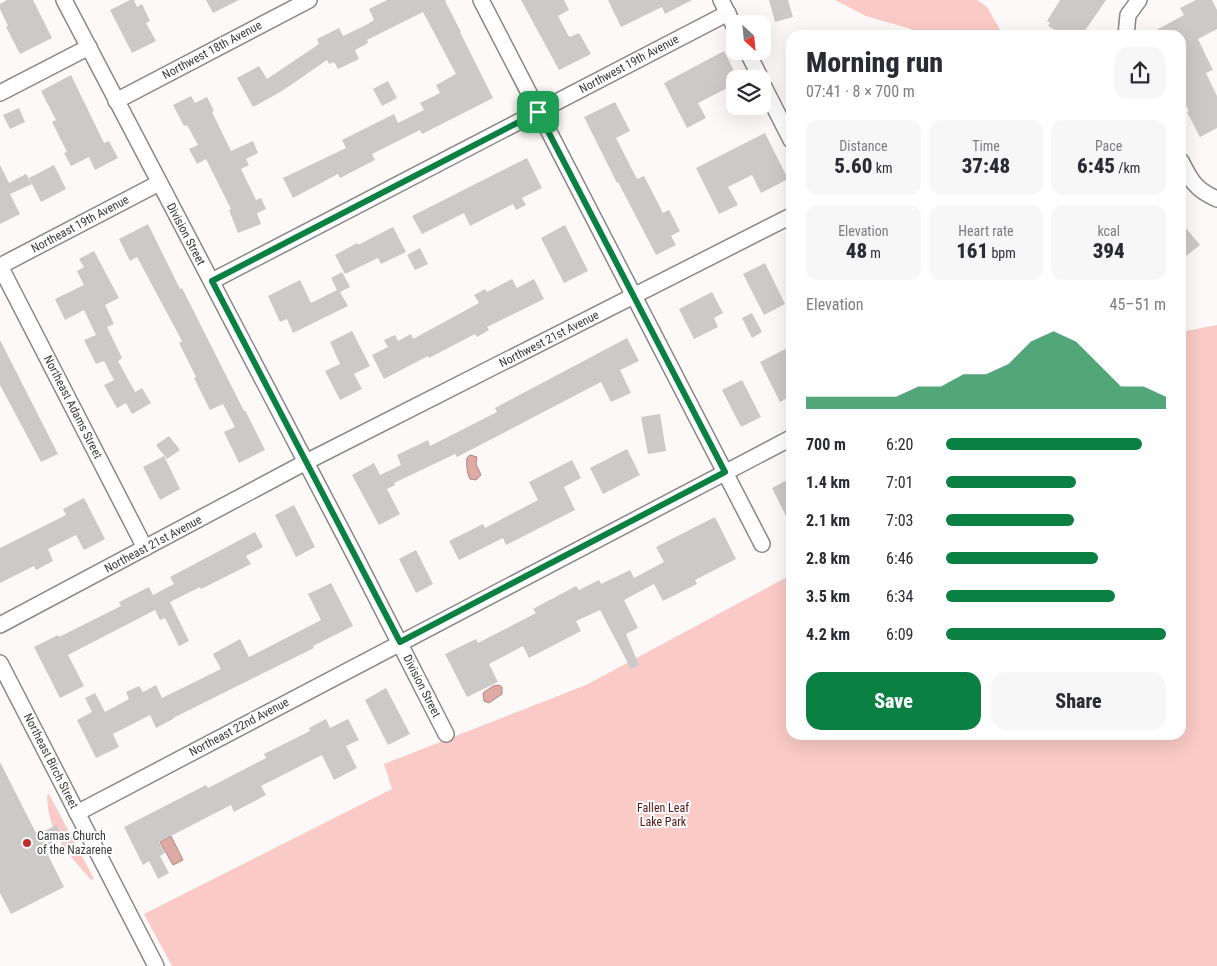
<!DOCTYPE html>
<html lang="en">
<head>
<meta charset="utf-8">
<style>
	body { margin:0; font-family:"Roboto Condensed",sans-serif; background:#f7f7f7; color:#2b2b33; height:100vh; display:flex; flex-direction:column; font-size:19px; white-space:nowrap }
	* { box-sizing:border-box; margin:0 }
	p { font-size:16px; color:#7c7c81 }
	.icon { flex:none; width:28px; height:28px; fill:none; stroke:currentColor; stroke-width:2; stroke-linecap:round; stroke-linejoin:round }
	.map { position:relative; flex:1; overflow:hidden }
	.panel { position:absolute; left:786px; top:30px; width:400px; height:710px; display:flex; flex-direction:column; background:#fff; border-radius:15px; box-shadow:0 5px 20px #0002 }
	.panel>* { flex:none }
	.needle { width:32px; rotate:153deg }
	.controls { position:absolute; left:726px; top:15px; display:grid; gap:10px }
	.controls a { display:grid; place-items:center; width:45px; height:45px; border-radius:10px; background:#fff; box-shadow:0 5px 20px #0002; font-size:25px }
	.pin { position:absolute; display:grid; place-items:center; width:42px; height:42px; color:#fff; margin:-21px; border-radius:10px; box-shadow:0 2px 8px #0006 }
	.round { display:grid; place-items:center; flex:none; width:52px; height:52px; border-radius:15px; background:#f7f7f7 }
	.overview { display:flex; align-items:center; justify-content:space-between; height:85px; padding:0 20px }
	h1 { font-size:28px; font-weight:800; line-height:38px }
	.figures { display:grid; grid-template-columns:repeat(3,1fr); gap:8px; height:85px; padding:5px 20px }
	.figures div { display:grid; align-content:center; border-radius:12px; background:#f7f7f7; text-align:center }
	.figures b { font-size:21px; font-weight:800 }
	.figures small { font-size:14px; font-weight:400 }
	.figures p { font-size:14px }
	.chart { height:140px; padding:10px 20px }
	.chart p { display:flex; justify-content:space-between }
	.chart svg { width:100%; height:90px; margin-top:5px; fill:#0b8043; opacity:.7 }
	.action { display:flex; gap:10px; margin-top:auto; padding:10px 20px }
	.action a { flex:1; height:58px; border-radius:15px; background:#0b8043; color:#fff; font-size:20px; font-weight:800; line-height:58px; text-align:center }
	.action a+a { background:#f7f7f7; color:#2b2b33 }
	ul { padding:0 20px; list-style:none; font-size:16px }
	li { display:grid; grid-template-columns:80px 60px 1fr; align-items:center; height:38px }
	li i { height:12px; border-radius:6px; background:#0b8043 }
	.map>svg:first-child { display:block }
	.green { fill:#f9cac6 }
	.water { fill:#dfa9a4; stroke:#ae8784 }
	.building { fill:#cec9c9 }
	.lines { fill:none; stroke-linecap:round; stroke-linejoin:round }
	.minor-casing { stroke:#8b8787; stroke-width:18 }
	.minor { stroke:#fff; stroke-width:15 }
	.route-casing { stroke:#fff; stroke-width:10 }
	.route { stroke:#0b8043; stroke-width:6 }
	.poi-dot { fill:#be2e31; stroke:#fff; stroke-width:2 }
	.labels { text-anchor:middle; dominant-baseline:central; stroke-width:4; stroke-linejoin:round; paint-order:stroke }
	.street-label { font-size:12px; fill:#3a3838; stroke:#fff }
	.park-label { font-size:12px; fill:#551515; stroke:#fff }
	.poi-label { font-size:12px; fill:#3a3838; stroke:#fff; text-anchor:start }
</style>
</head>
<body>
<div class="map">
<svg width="1217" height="966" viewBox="0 0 1217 966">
	<rect width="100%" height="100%" fill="#fef9f9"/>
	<g class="green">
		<path d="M835,0H977L987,7L1003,35H914L911,29L866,16Z"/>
		<path d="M1217,325V966H172L144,914L392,789L384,764L586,685L791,575V735H1181V332Z"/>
		<path d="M49,794L94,879L91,880C67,852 48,834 47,795Z"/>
	</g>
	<g class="water">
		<path d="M470,455L477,457L476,464L481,475L476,480L470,479C467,473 466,465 467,458Z"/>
		<path d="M499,685L502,687V694L489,703L484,701L483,693L493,686Z"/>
		<path d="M171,836L183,860L173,865L160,842Z"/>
	</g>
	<g class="building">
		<path d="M7,0H33L52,38L20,54L6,27L8,26L0,9V4Z"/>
		<path d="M130,0H134L137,7L142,4L150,21L146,23L156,41L132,53L110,10Z"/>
		<path d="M206,0H239L213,13Z"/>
		<path d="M387,0H446L445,1L461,32H460L493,98L422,134L420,130L372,154L375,160L340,178L338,174L293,198L283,178L346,148L342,140L394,114L398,123L424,110L420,103L440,93L436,85L456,74L423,12L367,40L368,43L355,50L359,59L338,69L334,62L329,64L327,60L282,91L253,107L237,78L259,66L267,79L319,44L317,39L339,28L343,36L368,24L374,20L369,9Z"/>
		<path d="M521,0H564L569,10L558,16L568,35L570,37L579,33L591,54L559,70Z"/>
		<path d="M608,0H692L665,14L662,7L621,27Z"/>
		<path d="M769,0H788L793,17L775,22Z"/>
		<path d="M1060,0H1106L1082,35H1063L1048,26L1050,23L1047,21Z"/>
		<path d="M1196,0H1212L1217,10V29L1198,39L1213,70L1206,73L1217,96V128L1200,137L1187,112L1189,111L1181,95V35H1147L1184,15L1180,8Z"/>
		<path d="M724,51L738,79H735V84L698,103L706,118L687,128L664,83Z"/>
		<path d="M71,75L104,143L109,141L118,158L95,170L89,157L71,166L64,153L67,152L52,122L56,120L41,91Z"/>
		<path d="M388,81L397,98L382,106L373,89Z"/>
		<path d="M191,96L195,103L207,97L214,111L212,112L231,151L253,141L258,153L246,159L249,165L241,169L256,200L261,198L266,209L257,213L261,224L238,233L229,210L231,209L206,159L197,164L189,149L198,145L187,125L184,126L173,105Z"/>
		<path d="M615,102L630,131L616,138L637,179L644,176L663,213L669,210L680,231L671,236L676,245L656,255L618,182L617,183L584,117Z"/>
		<path d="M19,108L25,122L10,129L3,115Z"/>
		<path d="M765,133L788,179L761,193L752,175L728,187L738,205L719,214L696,168Z"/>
		<path d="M527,158L542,188L522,198L526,205L516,210L513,204L470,226L464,213L422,234L412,216Z"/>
		<path d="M0,165L9,183L26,174L32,184L10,194L20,214L0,224Z"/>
		<path d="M54,165L66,189L41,202L29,178Z"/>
		<path d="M1181,222L1200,245L1181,260Z"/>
		<path d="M148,224L180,289L182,288L244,411L245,410L265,450L239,463L224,432L235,427L223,404L210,410L194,378L196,377L179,343L182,341L159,298L137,257L130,261L119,239Z"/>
		<path d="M565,225L588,271L564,283L541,238Z"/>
		<path d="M393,227L406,252L381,264L378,258L345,274L335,255L357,243L358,245Z"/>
		<path d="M420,248L428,264L415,270L407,255Z"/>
		<path d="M94,251L119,298L105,305L114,324L107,327L122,358L118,361L135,392L142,388L151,403L132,414L126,403L117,408L104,385L114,380L104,361L96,364L84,340L96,335L84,310L65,320L55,299L84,285L77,271L84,267L79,259Z"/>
		<path d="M765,263L785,304L764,315L743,274Z"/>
		<path d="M342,272L350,287L340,292L348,306L293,333L287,319L280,322L268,296L300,280L311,303L337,290L331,278Z"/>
		<path d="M512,279L517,288L534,279L544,299L487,327L489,330L477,337L475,334L429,358L428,356L384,379L372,355L388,347L384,340L395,335L398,341L411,334L413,339L479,303L474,295L485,289L487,292Z"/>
		<path d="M712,292L723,313L714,318L718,327L694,339L679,309Z"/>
		<path d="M752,313L762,332L752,338L742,318Z"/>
		<path d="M352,331L370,366L354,374L362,389L340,400L325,371L340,364L330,342Z"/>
		<path d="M627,338L639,361L620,370L631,393L611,402L601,382L457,457L455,454L394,483L395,485L387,489L400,514L379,525L352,475L374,463L380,475L401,465L397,455L428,440L430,446L497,412L495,408Z"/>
		<path d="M0,340L58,454L41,462L0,385Z"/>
		<path d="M791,346V396L780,402L760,362Z"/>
		<path d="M742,380L761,417L741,427L722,390Z"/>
		<path d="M660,414L666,451L648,454L641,417Z"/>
		<path d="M169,436L180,450L167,459L156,445Z"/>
		<path d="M627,449L640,475L603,494L590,468Z"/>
		<path d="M164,456L180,489L160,500L143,467Z"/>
		<path d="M572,460L581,478L564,487L575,510L506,545L503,538L459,560L449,541L483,524L485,528L538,500L529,482Z"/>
		<path d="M791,478V526L772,488Z"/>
		<path d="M84,498L105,539L84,550L76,535L48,549L53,561L36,570L34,566L0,583V548L66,515L63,509Z"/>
		<path d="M294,505L315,547L296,557L275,515Z"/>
		<path d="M715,517L736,559L695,580L697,584L663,601L654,584L624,600L638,628L626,634L639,665L631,669L600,610L576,621L581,631L529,658L523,646L489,664L498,682L467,697L445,654L476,639L478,643L536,613L533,609L576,586L579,590L599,580L601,584L630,570L634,578L664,562L656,547Z"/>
		<path d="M255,532L263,547L246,556L251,564L201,589L200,587L170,602L189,641L179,646L165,618L160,620L155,610L68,655L84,686L60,698L34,647L58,635L59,637L121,606L119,602L149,587L153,595L174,584L170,577Z"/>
		<path d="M416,550L433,584L416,593L399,559Z"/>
		<path d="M331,583L353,626L313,646L314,648L173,718V719L156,728L150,715L113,734L119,747L96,758L77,720L92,712L85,698L95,693L105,712L129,699L126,692L139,686L143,692L156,685L162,698L221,669L213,654L240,639L249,657L321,620L308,594Z"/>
		<path d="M386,688L410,734L388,745L365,700Z"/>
		<path d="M326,719L330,728L348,719L359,740L346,746L357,768L334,780L322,755L261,786L266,795L234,812L231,805L159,842L165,853L160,856L169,873L158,879L149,861L143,865L124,827L206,785L208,788L266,758L264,754L310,731L309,728Z"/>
		<path d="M0,762L37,835L56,825L63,838L44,847L64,887L11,914L0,893Z"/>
	</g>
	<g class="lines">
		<defs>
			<g id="minor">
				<path d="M64,0L354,554L446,734"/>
				<path d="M481,0L762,544"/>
				<path d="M721,0L735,28"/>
				<path d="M1126,35L1128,15L1139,0"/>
				<path d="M747,51L761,79"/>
				<path d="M762,83L791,140"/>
				<path d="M0,93L89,47"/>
				<path d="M116,101L309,0"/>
				<path d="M1181,161C1191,181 1196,190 1217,199"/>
				<path d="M0,266L145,548"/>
				<path d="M0,266L159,183"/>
				<path d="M212,281L728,13"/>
				<path d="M0,625L306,462L791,216"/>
				<path d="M0,663L156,966"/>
				<path d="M77,813L791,438"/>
			</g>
		</defs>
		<use href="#minor" class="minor-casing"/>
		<use href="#minor" class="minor"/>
	</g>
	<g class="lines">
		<defs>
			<path id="route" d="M538,112L725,472L400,642L212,281Z"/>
		</defs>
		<use href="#route" class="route-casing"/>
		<use href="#route" class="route"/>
	</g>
	<circle class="poi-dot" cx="27" cy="843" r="5"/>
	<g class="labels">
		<g class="street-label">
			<text transform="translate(212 50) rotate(-28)">Northwest 18th Avenue</text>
			<text transform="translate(629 64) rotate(-28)">Northwest 19th Avenue</text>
			<text transform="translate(80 224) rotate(-28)">Northeast 19th Avenue</text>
			<text transform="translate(186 234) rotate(62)">Division Street</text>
			<text transform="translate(549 339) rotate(-27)">Northwest 21st Avenue</text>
			<text transform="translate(73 407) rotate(63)">Northeast Adams Street</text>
			<text transform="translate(153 544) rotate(-28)">Northeast 21st Avenue</text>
			<text transform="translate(422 686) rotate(63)">Division Street</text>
			<text transform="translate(239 727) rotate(-28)">Northeast 22nd Avenue</text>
			<text transform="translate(51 761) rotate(63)">Northeast Birch Street</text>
		</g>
		<g class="park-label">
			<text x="663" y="808">Fallen Leaf<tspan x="663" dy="14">Lake Park</tspan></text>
		</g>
		<g class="poi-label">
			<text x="37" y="836">Camas Church<tspan x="37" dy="14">of the Nazarene</tspan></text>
		</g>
	</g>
</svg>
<div class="controls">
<a><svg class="needle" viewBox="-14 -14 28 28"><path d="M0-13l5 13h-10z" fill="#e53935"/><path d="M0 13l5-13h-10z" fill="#7c7c81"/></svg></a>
<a><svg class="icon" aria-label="layers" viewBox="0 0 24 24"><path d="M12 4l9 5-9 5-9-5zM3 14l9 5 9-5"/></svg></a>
</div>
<div class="pin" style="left:538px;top:112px;background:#1e9e55"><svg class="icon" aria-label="arrive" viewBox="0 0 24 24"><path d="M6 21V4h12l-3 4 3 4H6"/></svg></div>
<section class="panel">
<div class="overview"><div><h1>Morning run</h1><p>07:41 · 8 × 700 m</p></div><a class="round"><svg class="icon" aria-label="share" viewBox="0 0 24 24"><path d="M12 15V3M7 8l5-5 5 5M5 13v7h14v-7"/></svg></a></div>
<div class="figures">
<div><p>Distance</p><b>5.60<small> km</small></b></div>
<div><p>Time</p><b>37:48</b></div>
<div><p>Pace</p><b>6:45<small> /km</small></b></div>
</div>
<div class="figures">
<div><p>Elevation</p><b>48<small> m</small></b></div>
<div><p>Heart rate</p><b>161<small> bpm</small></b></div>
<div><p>kcal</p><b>394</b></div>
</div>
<div class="chart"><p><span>Elevation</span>45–51 m</p>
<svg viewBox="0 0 160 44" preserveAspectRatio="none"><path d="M0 44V38L10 38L20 38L30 38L40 38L50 33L60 33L70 27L80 27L90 22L100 11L110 6L120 11L130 22L140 33L150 33L160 38V44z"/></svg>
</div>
<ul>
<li><b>700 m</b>6:20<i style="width:89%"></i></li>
<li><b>1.4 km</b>7:01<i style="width:59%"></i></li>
<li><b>2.1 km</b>7:03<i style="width:58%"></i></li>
<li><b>2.8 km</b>6:46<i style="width:69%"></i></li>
<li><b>3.5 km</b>6:34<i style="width:77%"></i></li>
<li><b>4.2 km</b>6:09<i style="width:100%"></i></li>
</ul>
<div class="action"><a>Save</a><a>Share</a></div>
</section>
</div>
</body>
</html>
